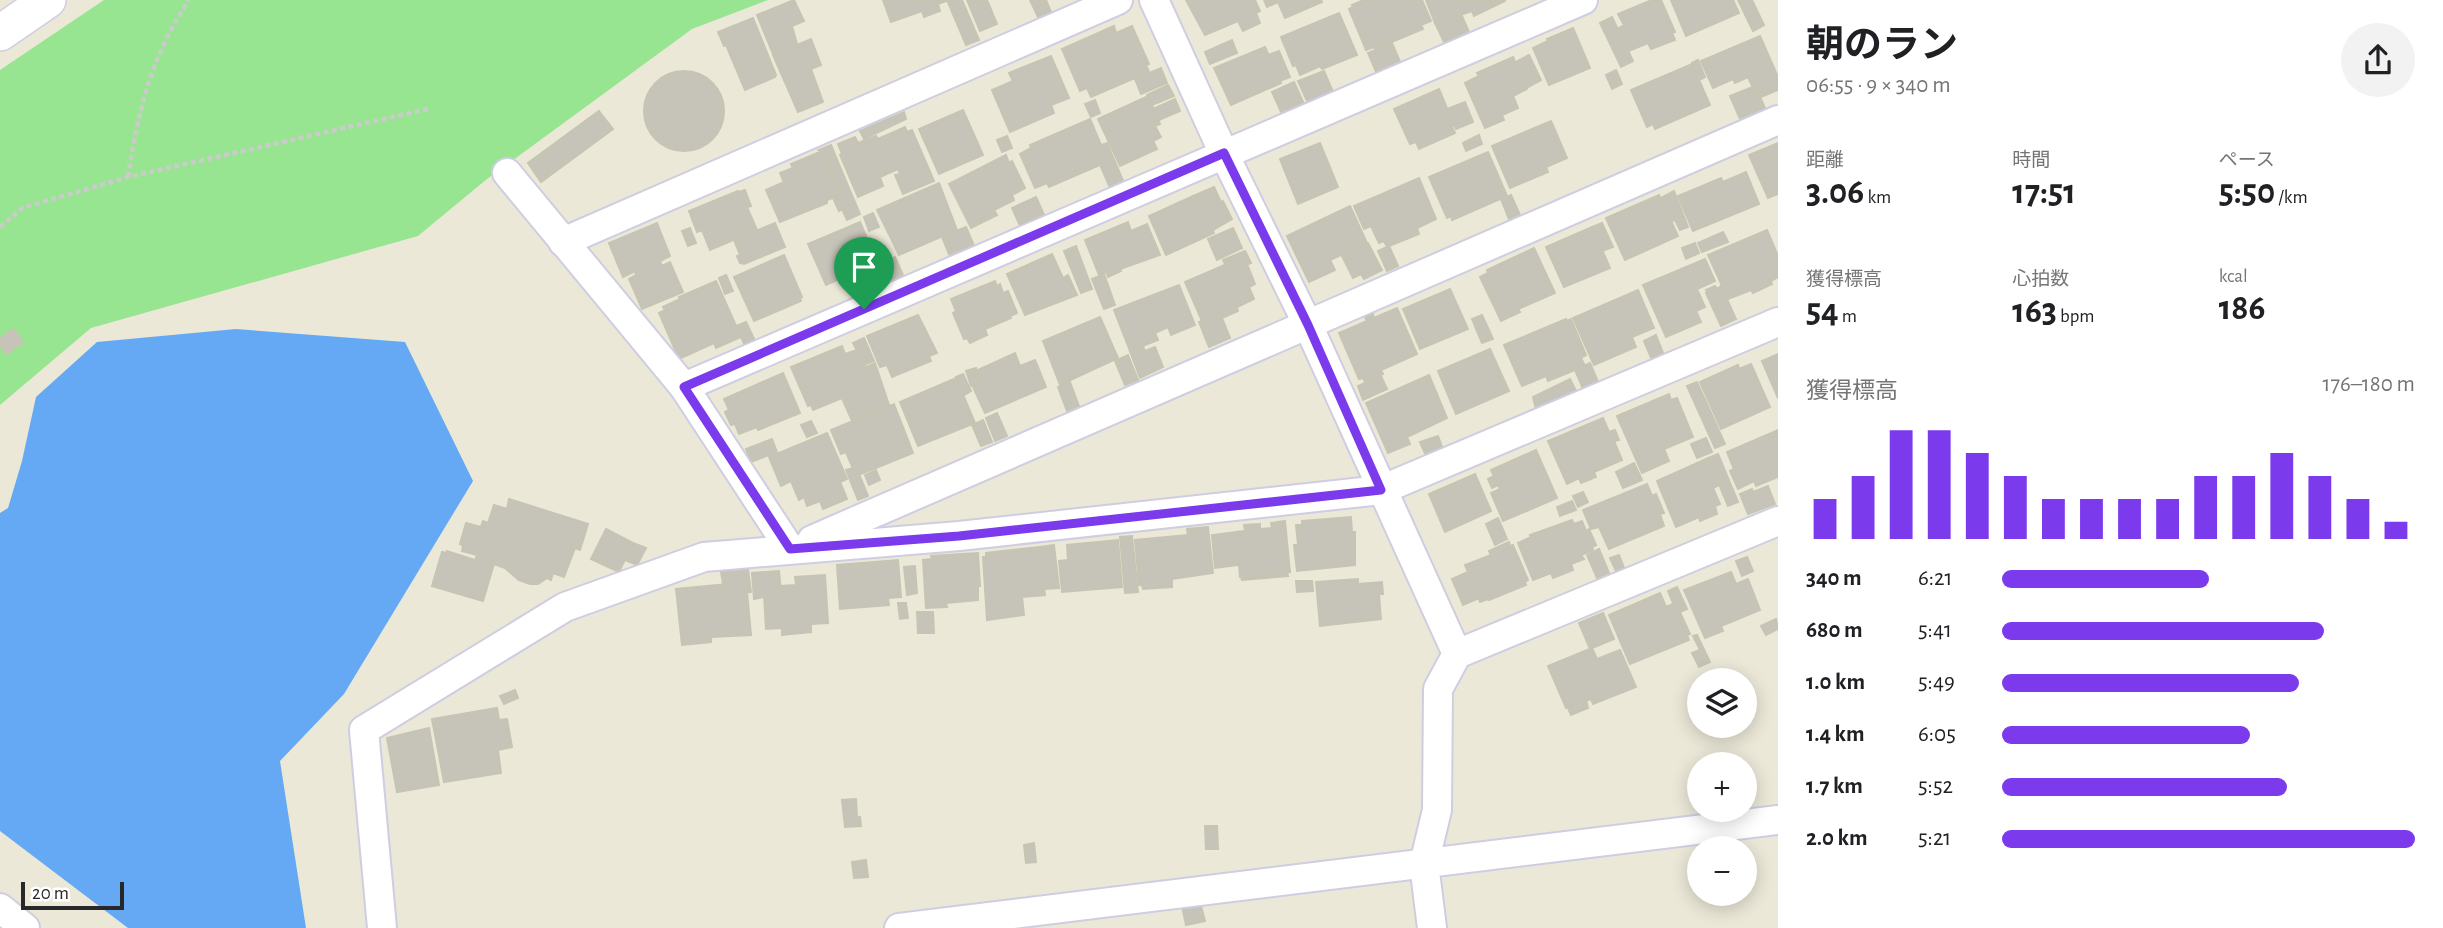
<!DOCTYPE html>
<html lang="ja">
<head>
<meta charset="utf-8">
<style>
	body { margin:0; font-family:"Alegreya Sans","Noto Sans JP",sans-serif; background:#f2f2f2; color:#202124; height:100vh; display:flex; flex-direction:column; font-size:26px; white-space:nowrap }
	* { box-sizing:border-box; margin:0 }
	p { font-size:23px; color:#757577 }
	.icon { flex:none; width:38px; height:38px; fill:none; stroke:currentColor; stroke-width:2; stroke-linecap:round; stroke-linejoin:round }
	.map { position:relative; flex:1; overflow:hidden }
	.side { display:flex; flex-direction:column; background:#fff; width:665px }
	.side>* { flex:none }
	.tools { position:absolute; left:1687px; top:668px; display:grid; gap:14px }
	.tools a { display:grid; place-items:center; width:70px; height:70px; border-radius:50%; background:#fff; box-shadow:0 4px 18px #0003; font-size:35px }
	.scale { position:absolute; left:21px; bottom:18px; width:103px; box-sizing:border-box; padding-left:7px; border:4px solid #282828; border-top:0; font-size:19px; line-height:24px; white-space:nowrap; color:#282828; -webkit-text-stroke:5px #fff; paint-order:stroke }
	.pin { position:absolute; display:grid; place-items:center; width:60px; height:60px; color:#fff; margin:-72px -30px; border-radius:50% 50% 50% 0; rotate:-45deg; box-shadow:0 0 7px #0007 }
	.pin .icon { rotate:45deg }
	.round { display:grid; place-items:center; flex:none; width:74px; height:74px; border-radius:37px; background:#f2f2f2 }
	.headline { display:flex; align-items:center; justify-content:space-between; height:119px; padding:0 28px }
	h1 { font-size:38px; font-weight:700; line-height:52px }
	.stats { display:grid; grid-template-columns:repeat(3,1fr); gap:10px; height:119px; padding:7px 28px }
	.stats div { display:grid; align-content:center }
	.stats b { font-size:35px; font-weight:700 }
	.stats small { font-size:19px; font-weight:400 }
	.stats p { font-size:19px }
	.chart { height:196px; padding:14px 28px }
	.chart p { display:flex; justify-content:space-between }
	.chart svg { width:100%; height:126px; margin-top:7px; stroke:#7c3aed; stroke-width:6 }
	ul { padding:0 28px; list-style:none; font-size:23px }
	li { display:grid; grid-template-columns:112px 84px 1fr; align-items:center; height:52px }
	li i { height:18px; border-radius:9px; background:#7c3aed }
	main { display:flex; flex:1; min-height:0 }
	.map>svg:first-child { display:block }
	.green { fill:#98e591 }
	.water { fill:#65a9f4 }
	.building { fill:#c6c4b8; stroke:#c6c4b2; stroke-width:2 }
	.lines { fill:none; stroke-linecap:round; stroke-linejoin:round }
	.minor-casing { stroke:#cfcde2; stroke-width:32 }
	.tertiary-casing { stroke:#cfcde2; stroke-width:38 }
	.path { stroke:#cbcbcb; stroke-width:4.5; stroke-dasharray:5 3.5; stroke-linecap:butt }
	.minor { stroke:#fff; stroke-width:28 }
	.tertiary { stroke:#fff; stroke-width:35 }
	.route-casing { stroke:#fff; stroke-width:14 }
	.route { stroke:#7c3aed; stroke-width:9 }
</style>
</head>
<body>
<main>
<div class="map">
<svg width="1778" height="928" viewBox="0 0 1778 928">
	<rect width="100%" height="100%" fill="#ebe8d8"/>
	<path class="green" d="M104,0H768L692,29L487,179L418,236L91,328L0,405V70Z"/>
	<path class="water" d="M236,329L405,342L473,481L344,694L280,761L306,928H128L0,831V513L8,508L22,461L36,397L97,342Z"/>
	<g class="building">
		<path d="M794,0L804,21L792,26L797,44L773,54L757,15Z"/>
		<path d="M883,0H946V1L938,4L940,11L924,17L922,11L891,22Z"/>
		<path d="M947,0H962L979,40L966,45Z"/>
		<path d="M967,0H987L997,24L980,31Z"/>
		<path d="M1030,0H1046L1051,12L1038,17Z"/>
		<path d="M1186,0H1255L1260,11L1256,13L1260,23L1243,31L1238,21L1205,35Z"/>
		<path d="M1264,0H1321L1322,2L1285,18L1278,2L1267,7Z"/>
		<path d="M1364,0H1422L1431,21L1421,25L1423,29L1375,49L1374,47L1366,50L1349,9L1353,7L1352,5Z"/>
		<path d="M1426,0H1504L1505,1L1474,16L1472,11L1435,23Z"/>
		<path d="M1652,0H1661L1675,32L1672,33L1675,40L1651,49L1648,43L1629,51L1619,28L1624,25L1618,14Z"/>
		<path d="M1671,0H1733L1739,13L1686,36Z"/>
		<path d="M1738,0H1752L1764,25L1753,31Z"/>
		<path d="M1339,13L1357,55L1322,69L1320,66L1300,75L1296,65L1293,66L1281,37Z"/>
		<path d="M1456,14L1457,17L1462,16L1469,32L1444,42L1435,23Z"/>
		<path d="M1612,17L1633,61L1621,67L1600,23Z"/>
		<path d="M753,18L776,75L775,77L745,90L726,45L724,46L718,32Z"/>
		<path d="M1114,26L1116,33L1132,26L1149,64L1146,65L1149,72L1091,97L1087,88L1080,91L1062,49Z"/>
		<path d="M1573,28L1590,68L1549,85L1533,48L1548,41L1547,39Z"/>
		<path d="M1760,36L1778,77V90L1761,97L1756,84L1752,86L1748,77L1735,83L1733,79L1713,88L1701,61Z"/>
		<path d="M811,39L821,65L811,69L823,102L798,112L773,55Z"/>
		<path d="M1232,40L1237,53L1210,64L1205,52Z"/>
		<path d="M1392,43L1401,64L1377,74L1368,53Z"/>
		<path d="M1265,47L1281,83L1231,105L1214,68Z"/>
		<path d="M1279,51L1290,77L1280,81L1268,55Z"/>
		<path d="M1529,55L1541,80L1528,87L1516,62Z"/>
		<path d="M1051,56L1069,98L1051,105L1054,113L1010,132L992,90L1013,81L1009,73Z"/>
		<path d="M1513,57L1527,89L1513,96L1518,108L1502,115L1504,120L1485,128L1465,83L1479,76L1477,73Z"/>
		<path d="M1698,60L1705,77L1699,80L1692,63Z"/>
		<path d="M1692,64L1710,105L1655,129L1653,124L1647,127L1631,90Z"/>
		<path d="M1161,68L1167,83L1141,94L1135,79Z"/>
		<path d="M1616,70L1622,84L1612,89L1606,75Z"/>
		<path d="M1324,71L1333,92L1308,103L1298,81Z"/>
		<circle cx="684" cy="111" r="40"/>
		<path d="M1294,82L1304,104L1282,114L1272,92Z"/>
		<path d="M1168,85L1174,96L1152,105L1147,95Z"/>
		<path d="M1755,86L1765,108L1740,119L1730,96Z"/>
		<path d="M1439,89L1454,125L1452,127L1455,133L1419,149L1416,142L1410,144L1394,109Z"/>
		<path d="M1148,96L1160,124L1155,126L1161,137L1153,141L1157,149L1120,166L1098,119Z"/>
		<path d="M1175,99L1180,111L1159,120L1153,109Z"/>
		<path d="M1095,100L1100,113L1091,117L1085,104Z"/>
		<path d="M1465,102L1473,122L1456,129L1447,109Z"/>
		<path d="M963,110L983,155L939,174L919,129Z"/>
		<path d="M599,111L613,129L541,182L528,163Z"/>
		<path d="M904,112L906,119L864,139L860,131Z"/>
		<path d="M1090,119L1101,145L1093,148L1100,165L1049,187L1047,183L1035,188L1020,154L1031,148L1030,145Z"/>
		<path d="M1551,121L1567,158L1546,167L1548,172L1510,188L1492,146Z"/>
		<path d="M905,127L907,132L912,130L934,181L903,194L895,175L900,174L898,169L880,177L883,186L858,197L840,155L842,154L838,144L855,137L858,143L876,136L878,139Z"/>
		<path d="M1479,135L1482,144L1466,151L1463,143Z"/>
		<path d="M1007,136L1012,148L1002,152L997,140Z"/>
		<path d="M1107,143L1124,183L1110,188L1093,148Z"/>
		<path d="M1320,143L1338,187L1298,204L1280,159Z"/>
		<path d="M1778,143V194L1768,198L1749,155Z"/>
		<path d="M831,145L848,186L840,189L822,151L819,150Z"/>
		<path d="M822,151L841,195L827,200V203L780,222L766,190L784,182L780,173L793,168L791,164Z"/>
		<path d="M1488,152L1507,196L1452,220L1451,216L1447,218L1429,177Z"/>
		<path d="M1006,155L1009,163L1012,161L1025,188L1012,195L1014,200L994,210L997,215L971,228L949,184Z"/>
		<path d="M1746,172L1759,204L1693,231L1678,196L1721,178L1723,182Z"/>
		<path d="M1419,178L1436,219L1417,228L1419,234L1389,246L1387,247L1384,241L1379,243L1371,226L1364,229L1354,206Z"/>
		<path d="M939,183L957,230L899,255L877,210Z"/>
		<path d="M848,186L860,214L847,220L842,209L839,211L833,198L841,195L839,190Z"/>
		<path d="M1214,187L1221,202L1217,204L1215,202L1199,208L1193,196Z"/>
		<path d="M745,190L751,206L747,207L757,230L710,250L702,230L697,232L689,211L738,191L739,192Z"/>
		<path d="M1674,191L1688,227L1680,230L1675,220L1672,221L1661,198Z"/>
		<path d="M1511,195L1520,215L1509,219L1501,199Z"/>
		<path d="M1659,195L1678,236L1625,260L1606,218Z"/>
		<path d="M1193,196L1199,208L1215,202L1217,204L1223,201L1232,219L1213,230L1214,233L1166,255L1149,216Z"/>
		<path d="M1036,197L1045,217L1021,228L1012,208Z"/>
		<path d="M1350,206L1367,243L1330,260L1335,270L1309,282L1287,236Z"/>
		<path d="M873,213L879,227L869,231L864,217Z"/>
		<path d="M860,222L872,250L868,252L874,264L826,285L808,244Z"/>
		<path d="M1128,222L1131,231L1147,224L1160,255L1120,269L1121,271L1108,277L1106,272L1099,275L1085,240Z"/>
		<path d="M657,223L670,256L660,261L662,266L670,262L683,292L642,309L629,279L636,275L635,271L623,277L609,243Z"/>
		<path d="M775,223L785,247L744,264L740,263L737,256L740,255L734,240Z"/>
		<path d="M1602,223L1613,247L1602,251L1592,227Z"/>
		<path d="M966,227L975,248L951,259L942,237Z"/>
		<path d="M1592,227L1610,268L1564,287L1546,247Z"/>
		<path d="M690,228L696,243L688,246L682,231Z"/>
		<path d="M1233,228L1242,248L1217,260L1208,239Z"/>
		<path d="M1767,230L1778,256V277L1771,281L1772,284L1753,293L1751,290L1728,299L1708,255Z"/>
		<path d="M1723,232L1728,242L1702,252L1698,243Z"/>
		<path d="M1368,243L1382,270L1364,279L1361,274L1353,278L1342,256Z"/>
		<path d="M1695,243L1699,253L1686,259L1682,248Z"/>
		<path d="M1076,246L1092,289L1081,293L1064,251Z"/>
		<path d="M1389,246L1398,266L1387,271L1378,251Z"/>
		<path d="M1534,248L1555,293L1518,309L1520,312L1501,321L1480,277L1488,273L1487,270Z"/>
		<path d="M1245,251L1251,263L1232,271L1229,263L1225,264L1223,260Z"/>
		<path d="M1052,254L1063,278L1068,275L1077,295L1025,315L1007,274Z"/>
		<path d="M784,255L802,297H800L801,301L754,321L734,277Z"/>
		<path d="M895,257L905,280L891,286L881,263Z"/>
		<path d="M1705,259L1715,281L1697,289L1705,307L1696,311L1701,322L1666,337L1643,285Z"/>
		<path d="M1229,263L1232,271L1247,264L1255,284L1249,287L1254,299L1237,307L1238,311L1222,318L1230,338L1209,347L1199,322L1202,321L1185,282Z"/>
		<path d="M1104,274L1115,305L1104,309L1092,279Z"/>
		<path d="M726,275L733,291L725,294L719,278Z"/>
		<path d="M716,281L741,337L716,348L714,343L679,359L659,313L665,310L663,307L680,299L679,297Z"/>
		<path d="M995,281L997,286L1000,284L1003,293L1008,291L1017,313L1010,316L1011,318L985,329L987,335L970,343L967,338L964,339L953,313L956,311L951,299Z"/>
		<path d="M1179,285L1195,325L1171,335L1168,327L1155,333L1158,340L1130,351L1114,310Z"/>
		<path d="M1715,286L1717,289L1721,286L1736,319L1721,326L1706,293H1708L1706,290Z"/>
		<path d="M1450,289L1468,329L1420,349L1403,309Z"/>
		<path d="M1638,290L1654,328L1632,337L1636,347L1594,365L1573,318Z"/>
		<path d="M1397,308L1417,354L1381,370L1383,374L1365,382L1363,378L1359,379L1339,333L1367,321L1365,317L1373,314L1374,318Z"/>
		<path d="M918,315L937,353L929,356L931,361L892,377L887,365L880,367L867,336Z"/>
		<path d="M1482,315L1493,339L1482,343L1472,319Z"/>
		<path d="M1100,317L1118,358L1060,385L1043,341Z"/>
		<path d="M1566,319L1567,321L1571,319L1586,355L1581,358L1585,366L1548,381L1546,376L1522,386L1504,345Z"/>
		<path d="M746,322L756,343L746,348L736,326Z"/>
		<path d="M14,329L23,342L6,354L0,345V338Z"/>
		<path d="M1656,335L1663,353L1651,358L1644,341Z"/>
		<path d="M864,338L874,361L864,365L853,343Z"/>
		<path d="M842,346L845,354L857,350L871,380L866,367L875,363L889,405L852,421L842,398L813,410L811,405L808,406L791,367Z"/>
		<path d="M1143,346L1145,351L1155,347L1163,367L1140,378L1130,351Z"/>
		<path d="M1490,349L1509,391L1456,414L1438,371Z"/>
		<path d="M1015,353L1020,366L1035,360L1046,387L985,413L973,387L983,382L978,370Z"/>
		<path d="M1778,354V398L1762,361Z"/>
		<path d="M1128,355L1138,380L1125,385L1115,361Z"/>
		<path d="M1590,363L1598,382L1583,389L1575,370Z"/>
		<path d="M1751,364L1770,407L1721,429L1700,382L1738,365L1739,369Z"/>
		<path d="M976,368L981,382L971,386L966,371Z"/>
		<path d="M783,373L800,413L758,430L757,427L739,434L735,424L731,425L725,412L729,410L724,399Z"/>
		<path d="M963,374L971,391L964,395L956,377Z"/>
		<path d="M1429,375L1447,418L1407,437L1410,444L1388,453L1366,403Z"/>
		<path d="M1381,376L1387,389L1363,400L1358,386Z"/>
		<path d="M956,378L975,423L918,446L900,402Z"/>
		<path d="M1570,379L1577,393L1537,413L1533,397Z"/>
		<path d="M1070,382L1079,406L1067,411L1058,387Z"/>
		<path d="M1697,382L1725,444L1715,448L1687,386Z"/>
		<path d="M1669,394L1671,400L1677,398L1693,437L1664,449L1669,461L1642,473L1617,416Z"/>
		<path d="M894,404L913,453L856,476L846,452L841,454L831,430Z"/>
		<path d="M997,413L1007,436L995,441L986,418Z"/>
		<path d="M1603,418L1609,432L1615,430L1619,440L1614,441L1622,460L1594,472L1596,477L1581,483L1579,478L1567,484L1548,441Z"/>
		<path d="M983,420L992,442L981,446L972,425Z"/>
		<path d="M811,421L817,433L807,437L801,425Z"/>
		<path d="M1778,430V477L1756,486L1754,481L1738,489L1730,471L1734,469L1727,452Z"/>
		<path d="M827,433L847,479L840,482L847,499L823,509L820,501L807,506L804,497L799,500L791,481L781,486L769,457Z"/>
		<path d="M1438,436L1444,452L1427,458L1420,442Z"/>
		<path d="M1706,438L1712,452L1697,458L1691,444Z"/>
		<path d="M772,439L777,452L751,462L746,449Z"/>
		<path d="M1536,450L1557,498L1503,521L1491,493L1500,489L1498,485L1492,488L1488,479L1494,476L1491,470Z"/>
		<path d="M1718,454L1738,502L1728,506L1708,458Z"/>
		<path d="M1708,458L1719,485L1713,488L1720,504L1715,506L1717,514L1700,521L1699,517L1676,527L1657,481Z"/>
		<path d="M1634,463L1642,480L1623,488L1616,472Z"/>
		<path d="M853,468L856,476L859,474L868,496L858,500L846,470Z"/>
		<path d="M876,470L880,480L869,485L865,475Z"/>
		<path d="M1475,474L1491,511L1445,532L1429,494Z"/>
		<path d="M1647,484L1652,496L1656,494L1664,513L1660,514L1664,526L1609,549L1599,527L1591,529L1583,510Z"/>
		<path d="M1768,486L1775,504L1748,514L1740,494L1752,489L1753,492Z"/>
		<path d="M1583,492L1588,502L1578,507L1573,496Z"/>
		<path d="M509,499L588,524L580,550L575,548L564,577L553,573L551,580L547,578L538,584H530L519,580L505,568L494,564L483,601L432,586L442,552L447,553V551L475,560L477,555L462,551L463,545L460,544L466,523L481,527L483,521L488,523L494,505L507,509Z"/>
		<path d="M1572,501L1576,510L1560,516L1557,507Z"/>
		<path d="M1351,517L1352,532H1355V565L1297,571L1294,545H1298L1296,525H1302V521Z"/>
		<path d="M1498,518L1507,539L1495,545L1486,524Z"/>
		<path d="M1572,520L1574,524L1582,521L1586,531L1589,529L1596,545L1592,547L1593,550L1581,555L1584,559L1571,564L1573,570L1553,578L1551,573L1533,580L1518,543L1531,537L1530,535Z"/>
		<path d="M1285,521L1290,572L1240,577L1236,532L1245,531L1244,525L1260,524V529L1272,528L1271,523Z"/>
		<path d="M1208,527L1213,573L1172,579V587L1143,589L1142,585H1139L1135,540L1188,535L1187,529Z"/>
		<path d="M606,529L633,543L619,572L591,559Z"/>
		<path d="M1236,532L1239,565L1215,568L1212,535Z"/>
		<path d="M1132,536L1138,592L1125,593L1120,537Z"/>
		<path d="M1118,540L1122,587L1062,592L1059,561L1068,560L1067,545Z"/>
		<path d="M1509,542L1510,546L1513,545L1528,580L1525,582L1526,585L1489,600L1488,599L1480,602L1479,598L1463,605L1452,579L1468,572L1465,565L1491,555L1489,551Z"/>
		<path d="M633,543L646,548L637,565L625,560Z"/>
		<path d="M1054,545L1059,588L1044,589L1039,547Z"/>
		<path d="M1039,547L1045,595L1022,597L1024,615L987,620L983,557H986V553Z"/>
		<path d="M1599,549L1609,573L1597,578L1587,555Z"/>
		<path d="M978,553L980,586H978V600L946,603L947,607L926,608L923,560L932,559L931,556Z"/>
		<path d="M1619,555L1624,568L1616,571L1610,558Z"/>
		<path d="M1747,557L1753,571L1742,576L1736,561Z"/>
		<path d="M898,560L901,597L888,598L889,605L840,609L837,565Z"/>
		<path d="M915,566L917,593L907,595L904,567Z"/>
		<path d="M748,569L751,592L728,595L727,584H723L721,572Z"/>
		<path d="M779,571L781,593L764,595V597L754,599L752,573Z"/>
		<path d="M1287,572L1288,576L1242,580L1241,577Z"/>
		<path d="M1731,572L1736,584L1748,579L1760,610L1721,626L1723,631L1705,638L1684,590Z"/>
		<path d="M825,575L828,623L811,624V632L782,635V628L766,629L764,595L781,593L780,586L796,585L795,577Z"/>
		<path d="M1358,579V584L1382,582L1383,594H1379L1381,619L1320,626L1316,582Z"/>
		<path d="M1296,581H1312L1313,591L1297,592Z"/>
		<path d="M727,584L728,595L747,592L751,635L711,637V642L682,645L676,589Z"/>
		<path d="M1677,587L1687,609L1680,612L1675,603H1673L1668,591Z"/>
		<path d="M1660,593L1666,607L1675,603L1678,608L1690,634L1687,635L1689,640L1630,664L1609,615Z"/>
		<path d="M898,603H906L908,618L900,619Z"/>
		<path d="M917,612H933L934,633H918Z"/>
		<path d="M1603,613L1614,639L1590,649L1579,623Z"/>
		<path d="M1776,619L1778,629L1766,635L1761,626Z"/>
		<path d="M1697,635L1710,662L1699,667L1692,653L1700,650L1693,636Z"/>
		<path d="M1592,648L1597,659L1620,650L1636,687L1593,704L1591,699L1566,708L1548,666Z"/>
		<path d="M515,690L518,698L504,704L500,696Z"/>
		<path d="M1586,700L1588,708L1571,715L1568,708Z"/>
		<path d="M497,708L499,720L507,719L512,747L498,750L501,773L444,782L432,719Z"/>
		<path d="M429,728L439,785L397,792L387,738Z"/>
		<path d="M856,799L857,817H860L861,826L845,827L842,800Z"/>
		<path d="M1205,826H1217L1218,849H1206Z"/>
		<path d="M1034,843L1036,862L1026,863L1024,845Z"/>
		<path d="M866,860L868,877L854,878L852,862Z"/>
		<path d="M1200,902L1205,921L1186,925L1182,906Z"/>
	</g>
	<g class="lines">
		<defs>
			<g id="minor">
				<path d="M1154,0L1224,154L1308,325L1457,654"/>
				<path d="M507,173L684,387L790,549"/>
				<path d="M563,242L1118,0"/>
				<path d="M684,387L1583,0"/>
				<path d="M812,540L1778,120"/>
				<path d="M0,908L25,928"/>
				<path d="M382,928L364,730L565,607L704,557L959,536L1381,490L1778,322"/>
				<path d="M899,928L1778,820"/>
				<path d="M1432,928L1424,864L1437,810L1438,689L1457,654L1778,521"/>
			</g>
			<path id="tertiary" d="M0,33L48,0"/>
		</defs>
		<use href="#minor" class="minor-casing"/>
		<use href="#tertiary" class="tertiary-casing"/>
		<g class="path">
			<path d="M128,177C139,108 150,59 189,0"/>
			<path d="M0,227L22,208L128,177L428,109"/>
		</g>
		<use href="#minor" class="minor"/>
		<use href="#tertiary" class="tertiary"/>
	</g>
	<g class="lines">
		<defs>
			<path id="route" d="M1224,153L1308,325L1381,490L959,536L790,549L684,387Z"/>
		</defs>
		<use href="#route" class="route-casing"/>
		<use href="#route" class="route"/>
	</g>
</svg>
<div class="tools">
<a><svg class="icon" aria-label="layers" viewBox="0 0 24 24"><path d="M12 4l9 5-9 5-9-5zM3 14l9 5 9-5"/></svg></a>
<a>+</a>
<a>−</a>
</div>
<div class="scale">20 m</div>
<div class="pin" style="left:864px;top:309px;background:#1e9e55"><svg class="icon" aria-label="arrive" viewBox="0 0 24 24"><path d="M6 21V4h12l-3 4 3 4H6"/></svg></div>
</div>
<section class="side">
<div class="headline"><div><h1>朝のラン</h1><p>06:55 · 9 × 340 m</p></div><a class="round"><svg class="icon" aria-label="share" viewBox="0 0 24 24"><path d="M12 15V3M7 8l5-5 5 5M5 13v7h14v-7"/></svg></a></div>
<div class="stats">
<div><p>距離</p><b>3.06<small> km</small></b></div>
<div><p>時間</p><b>17:51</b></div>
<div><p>ペース</p><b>5:50<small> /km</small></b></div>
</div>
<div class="stats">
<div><p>獲得標高</p><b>54<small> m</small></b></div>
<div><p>心拍数</p><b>163<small> bpm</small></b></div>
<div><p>kcal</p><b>186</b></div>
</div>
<div class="chart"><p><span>獲得標高</span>176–180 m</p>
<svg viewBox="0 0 160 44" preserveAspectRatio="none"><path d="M5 44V30M15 44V22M25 44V6M35 44V6M45 44V14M55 44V22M65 44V30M75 44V30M85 44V30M95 44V30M105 44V22M115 44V22M125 44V14M135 44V22M145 44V30M155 44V38"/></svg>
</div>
<ul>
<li><b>340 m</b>6:21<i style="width:50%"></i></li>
<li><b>680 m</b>5:41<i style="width:78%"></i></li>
<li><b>1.0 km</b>5:49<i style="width:72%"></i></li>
<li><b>1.4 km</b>6:05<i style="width:60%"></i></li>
<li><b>1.7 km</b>5:52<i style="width:69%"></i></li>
<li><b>2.0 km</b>5:21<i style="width:100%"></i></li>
</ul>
</section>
</main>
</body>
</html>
